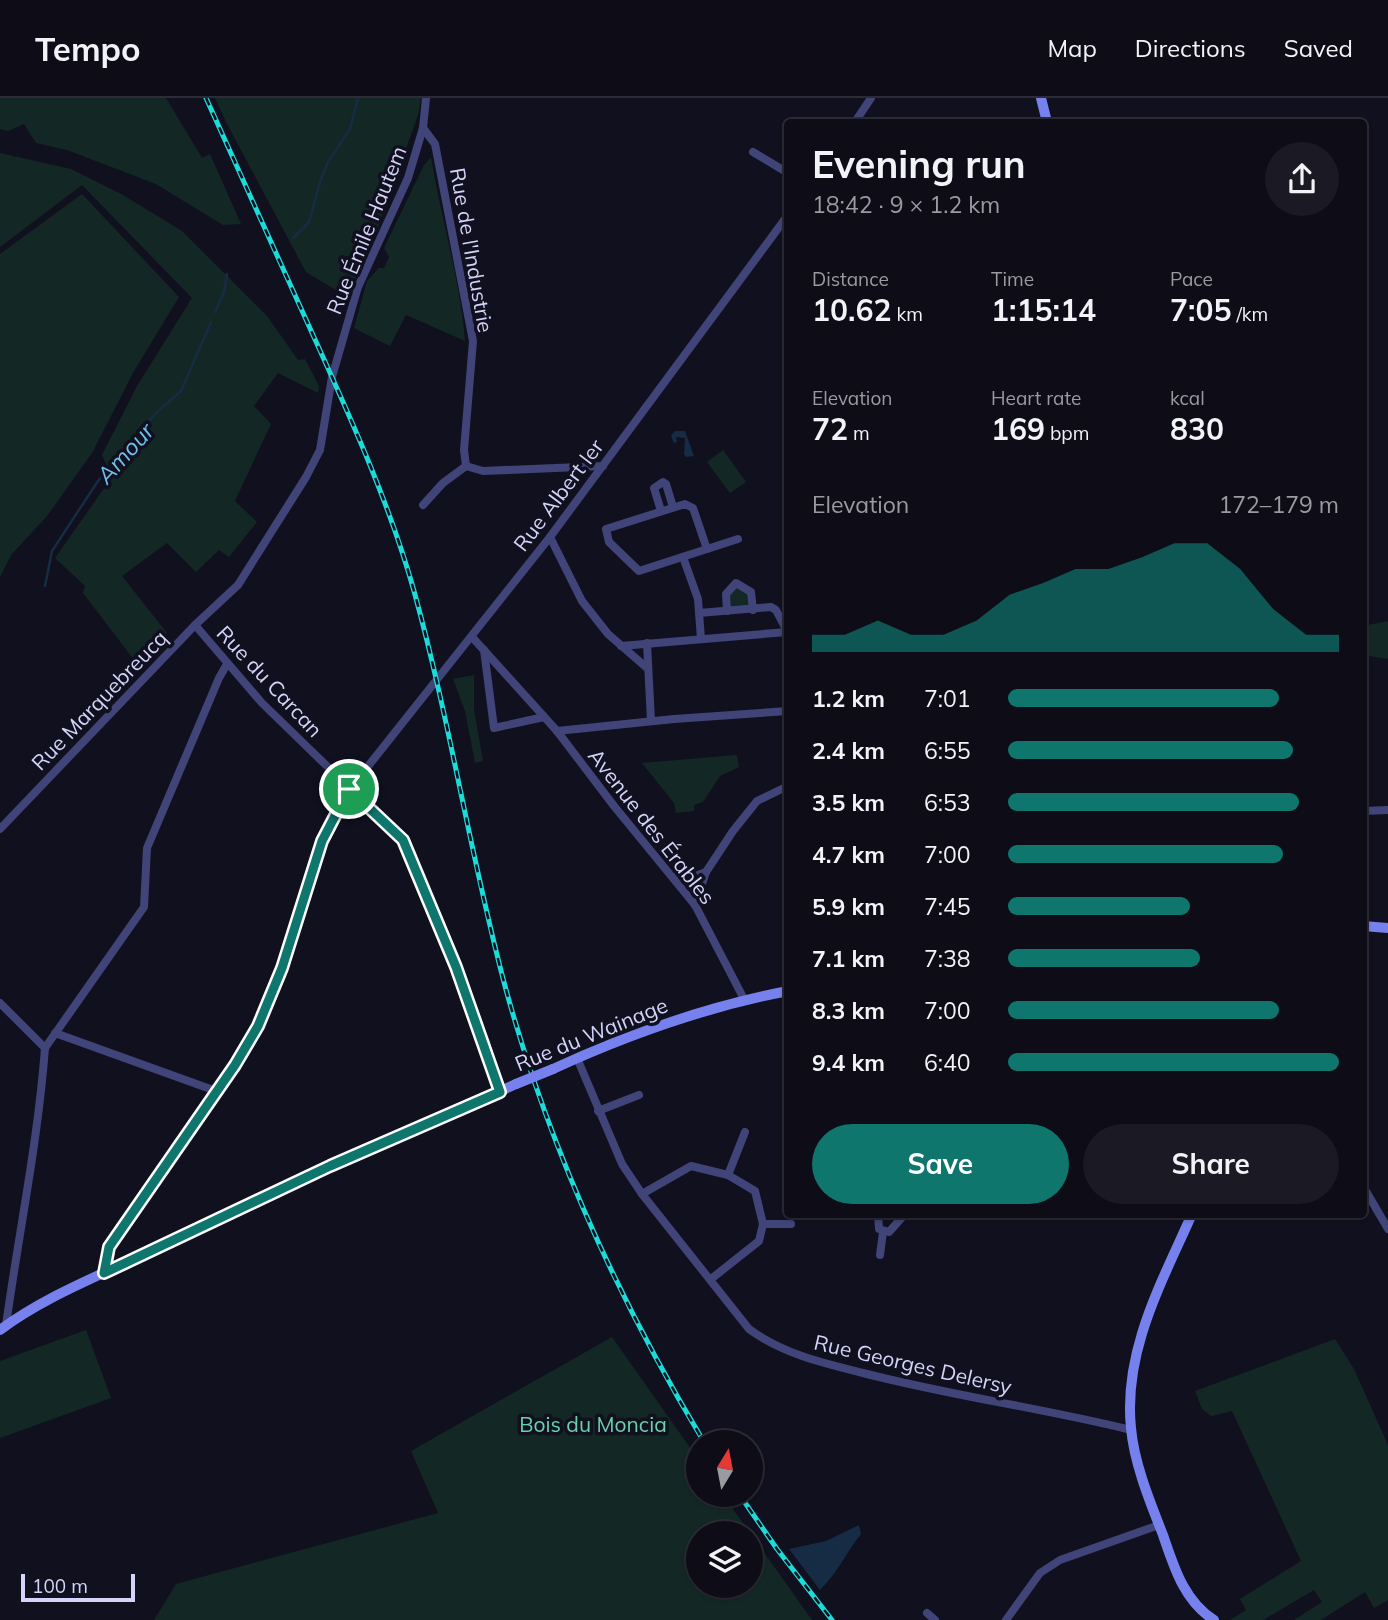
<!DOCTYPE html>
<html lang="en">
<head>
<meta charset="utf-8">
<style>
	body { margin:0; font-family:Mulish,sans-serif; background:#1b1a24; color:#f1f3f6; height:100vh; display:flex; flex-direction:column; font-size:26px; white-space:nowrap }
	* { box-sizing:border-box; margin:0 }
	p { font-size:23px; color:#9a9ba1 }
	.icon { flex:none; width:38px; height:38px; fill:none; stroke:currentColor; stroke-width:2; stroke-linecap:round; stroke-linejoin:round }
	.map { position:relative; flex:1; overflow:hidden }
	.sheet { position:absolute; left:784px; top:21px; width:583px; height:1099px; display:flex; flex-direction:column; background:#0d0c17; border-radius:7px; box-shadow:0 2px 5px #0004,0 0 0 2px #2d2c36 }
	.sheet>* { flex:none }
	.needle { width:46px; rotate:10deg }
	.controls { position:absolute; left:686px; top:1332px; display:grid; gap:14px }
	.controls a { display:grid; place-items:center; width:77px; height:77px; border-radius:50%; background:#0d0c17; box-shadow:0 2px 5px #0004,0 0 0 2px #2d2c36; font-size:35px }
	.scale { position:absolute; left:21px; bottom:18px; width:114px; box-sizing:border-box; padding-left:7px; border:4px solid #d4d3f9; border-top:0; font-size:19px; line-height:24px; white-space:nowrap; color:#d4d3f9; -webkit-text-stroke:5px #11101f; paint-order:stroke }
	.pin { position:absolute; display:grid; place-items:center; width:60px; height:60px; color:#fff; margin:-30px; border:4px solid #fff; border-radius:50%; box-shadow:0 2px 7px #0007 }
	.round { display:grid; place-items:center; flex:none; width:74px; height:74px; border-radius:37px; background:#1b1a24 }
	.head { display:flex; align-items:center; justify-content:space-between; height:119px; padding:0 28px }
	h1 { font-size:38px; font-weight:700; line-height:52px }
	.metrics { display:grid; grid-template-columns:repeat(3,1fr); gap:10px; height:119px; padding:7px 28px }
	.metrics div { display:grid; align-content:center }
	.metrics b { font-size:30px; font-weight:700 }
	.metrics small { font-size:19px; font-weight:400 }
	.metrics p { font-size:19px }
	.chart { height:196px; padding:14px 28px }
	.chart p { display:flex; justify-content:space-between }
	.chart svg { width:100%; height:126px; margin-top:7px; fill:#0f766e; opacity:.7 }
	.action { display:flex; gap:14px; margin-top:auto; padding:14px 28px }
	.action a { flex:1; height:80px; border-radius:42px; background:#0f766e; color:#fff; font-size:28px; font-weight:700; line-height:80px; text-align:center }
	.action a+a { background:#1b1a24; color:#f1f3f6 }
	ul { padding:0 28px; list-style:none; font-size:23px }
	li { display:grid; grid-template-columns:112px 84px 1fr; align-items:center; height:52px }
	li i { height:18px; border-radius:9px; background:#0f766e }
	header { display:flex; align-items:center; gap:42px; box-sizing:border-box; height:98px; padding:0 35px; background:#0d0c17; border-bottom:2px solid #2d2c36 }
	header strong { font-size:33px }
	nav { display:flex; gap:38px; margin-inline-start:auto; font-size:24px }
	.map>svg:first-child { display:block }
	.green { fill:#132825 }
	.water { fill:#152c44 }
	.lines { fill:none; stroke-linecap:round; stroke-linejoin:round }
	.stream { stroke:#152c44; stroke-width:2.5 }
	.street { stroke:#404478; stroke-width:8 }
	.secondary { stroke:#7681ed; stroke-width:10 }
	.rail-casing { stroke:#1cdcda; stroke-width:5 }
	.rail { stroke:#11101f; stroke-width:2.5; stroke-dasharray:8; stroke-linecap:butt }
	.secondary-bridge { stroke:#7681ed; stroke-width:10 }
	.route-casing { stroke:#fff; stroke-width:14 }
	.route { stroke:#0f766e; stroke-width:9 }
	.labels { text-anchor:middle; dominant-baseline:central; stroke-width:7; stroke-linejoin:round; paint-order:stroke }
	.street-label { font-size:21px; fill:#d4d3f9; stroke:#11101f }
	.park-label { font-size:21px; fill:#69d0ab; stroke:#11101f }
	.water-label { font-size:23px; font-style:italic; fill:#6ec0ec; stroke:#11101f }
</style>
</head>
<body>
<header>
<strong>Tempo</strong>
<nav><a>Map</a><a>Directions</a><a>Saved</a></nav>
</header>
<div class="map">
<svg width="1388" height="1522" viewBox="0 0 1388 1522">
	<rect width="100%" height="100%" fill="#11101f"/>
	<g class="green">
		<path d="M0,0H166L202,60L210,56L241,126L223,127L156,86L67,52L36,45L24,26L8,33L0,31Z"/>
		<path d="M215,0H421L418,17L380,124L347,199L306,174L226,24Z"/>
		<path d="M0,55L71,71L123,97L182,133L267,218L298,262L305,261L319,288L318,295L278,275L254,308L271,326L235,403L257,424L229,459L219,452L196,474L167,445L122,478L167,535L138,567L83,495L85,488L55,460L112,379L102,357L137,288L192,200L82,87L0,149Z"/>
		<path d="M431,59C441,121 460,181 465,243L406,217L390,248L354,230L367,183L379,170H384L389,159L384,150L424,67Z"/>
		<path d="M82,96L179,199L134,273L92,355L47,418L11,457L0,479V156Z"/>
		<path d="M723,352L746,384L730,395L707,364Z"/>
		<path d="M736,488L748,496L749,509L730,511L729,498Z"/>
		<path d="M1388,523V561L1363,557V528Z"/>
		<path d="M474,577V612L483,663L475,665L465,613L453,581Z"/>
		<path d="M737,657L739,669L720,678L703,704L694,707V713L676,715L674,705L642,665Z"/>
		<path d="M86,1232L111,1300L0,1340V1263Z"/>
		<path d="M612,1239L698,1361V1396L723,1397L750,1435H698V1488H751V1436L812,1522H154L176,1486L438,1415L411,1353Z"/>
		<path d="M1335,1241L1354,1271L1388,1347V1502L1374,1510L1365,1494L1321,1522H1294L1322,1504L1314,1492L1263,1522H1230L1246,1512L1240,1501L1301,1463L1232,1313L1211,1318L1202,1311L1195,1293Z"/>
	</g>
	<g class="water">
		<path d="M675,333H685L694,358L686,359L684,356L685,340L676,339L677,344L674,345L671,338Z"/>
		<path d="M859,1427L861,1436C845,1456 839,1473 820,1492L789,1451L826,1443Z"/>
	</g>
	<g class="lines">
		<g class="stream">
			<path d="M293,140L309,124L321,81L328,64L350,31L358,0"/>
			<path d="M215,214L224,194L227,176"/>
			<path d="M45,488L52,453L98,383L155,316L181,293L211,224"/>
		</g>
		<g class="street">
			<path d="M855,24L871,0"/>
			<path d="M423,30L435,46L473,243L464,352L466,368"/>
			<path d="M753,54L788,75"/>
			<path d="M685,406L693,410L707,451L639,473L609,444L606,431Z"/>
			<path d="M423,407L443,385L466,368L483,373L603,368"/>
			<path d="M661,413L654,390L663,384L666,386L673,409"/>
			<path d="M550,439L582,503L608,536L647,570"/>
			<path d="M707,451L738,441"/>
			<path d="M683,459L698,501L701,541"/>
			<path d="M727,513L726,496L736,485L751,494L753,512"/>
			<path d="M699,515L771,509L776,512L788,535"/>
			<path d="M195,527L262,605L403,742L455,869L500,994"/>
			<path d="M472,539L557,633L614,708L695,807L744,901"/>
			<path d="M647,545L651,623"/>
			<path d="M621,548L787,534"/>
			<path d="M484,552L494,630L544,619"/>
			<path d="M557,633L674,621L788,613"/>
			<path d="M1363,713L1388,712"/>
			<path d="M0,731L195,527L238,487L306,379L320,352L332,279L358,189L408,80L423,30L426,0"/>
			<path d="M673,779L690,780L706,774"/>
			<path d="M695,807L706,774L733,733L757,703L788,688"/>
			<path d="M0,905L45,950"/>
			<path d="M55,935L216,993"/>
			<path d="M45,950L144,809L147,750L219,580L227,566"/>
			<path d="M577,960L622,1066L642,1096L749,1231C783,1256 823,1265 863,1275C952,1298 1042,1310 1131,1332"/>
			<path d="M598,1013L639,997"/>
			<path d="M728,1077L745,1034"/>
			<path d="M1363,1088L1388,1131"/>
			<path d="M642,1096L691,1068L728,1077L755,1093L763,1126L759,1143L711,1181"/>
			<path d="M878,1116L879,1131L889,1134L905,1116"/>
			<path d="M763,1126H791"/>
			<path d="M880,1157L883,1134"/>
			<path d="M104,1175L109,1149L235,967L258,928L282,870L322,743L350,691L550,439L788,117"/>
			<path d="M6,1227C19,1134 38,1043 45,950"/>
			<path d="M927,1515L935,1522"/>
			<path d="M1006,1522L1040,1475L1060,1462L1159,1427"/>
		</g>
		<g class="secondary">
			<path d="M1041,0L1047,24"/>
			<path d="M1363,828L1388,830"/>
			<path d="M553,971C629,936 705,909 788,893"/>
			<path d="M1192,1116C1162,1184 1123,1253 1131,1330C1134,1365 1150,1404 1163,1437C1174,1469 1184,1503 1214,1522"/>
			<path d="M0,1232C44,1199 97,1179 146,1155C268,1095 393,1042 516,986"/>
		</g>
		<defs>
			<g id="rail">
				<path d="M206,0C242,79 277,158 313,237C351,321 389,404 414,493C450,623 470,757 505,888C549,1050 618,1201 704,1344"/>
				<path d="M739,1396L777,1451L832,1522"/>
			</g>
		</defs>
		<use href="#rail" class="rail-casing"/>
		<use href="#rail" class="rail"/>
		<path class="secondary-bridge" d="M516,986L553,971"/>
	</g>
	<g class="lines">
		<defs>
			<path id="route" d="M349,691L403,742L456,869L500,994L330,1068L104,1175L109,1149L235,967L258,928L282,870L322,743Z"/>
		</defs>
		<use href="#route" class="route-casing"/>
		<use href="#route" class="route"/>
	</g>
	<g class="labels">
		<g class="street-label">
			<text transform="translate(366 132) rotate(-68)">Rue Émile Hautem</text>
			<text transform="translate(472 152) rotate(80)">Rue de l'Industrie</text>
			<text transform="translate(558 397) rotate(-53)">Rue Albert Ier</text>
			<text transform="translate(270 583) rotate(47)">Rue du Carcan</text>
			<text transform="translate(99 602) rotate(-46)">Rue Marquebreucq</text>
			<text transform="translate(652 728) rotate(52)">Avenue des Érables</text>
			<text transform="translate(591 936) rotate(-22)">Rue du Wainage</text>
			<text transform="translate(913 1266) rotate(13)">Rue Georges Delersy</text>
		</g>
		<g class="park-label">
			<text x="593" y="1326">Bois du Moncia</text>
		</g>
		<g class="water-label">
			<text transform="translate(125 355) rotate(-48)">Amour</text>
		</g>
	</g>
</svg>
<div class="controls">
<a><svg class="needle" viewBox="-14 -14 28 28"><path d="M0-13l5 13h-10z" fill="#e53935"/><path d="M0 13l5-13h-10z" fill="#9a9ba1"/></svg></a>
<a><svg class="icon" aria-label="layers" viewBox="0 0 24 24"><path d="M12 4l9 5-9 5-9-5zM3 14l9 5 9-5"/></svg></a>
</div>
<div class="scale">100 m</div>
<div class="pin" style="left:349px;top:691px;background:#1e9e55"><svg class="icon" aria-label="arrive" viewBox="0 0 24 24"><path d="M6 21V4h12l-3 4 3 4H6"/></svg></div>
<section class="sheet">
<div class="head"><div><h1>Evening run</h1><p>18:42 · 9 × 1.2 km</p></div><a class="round"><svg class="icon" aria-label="share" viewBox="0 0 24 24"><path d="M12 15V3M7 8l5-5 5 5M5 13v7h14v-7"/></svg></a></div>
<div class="metrics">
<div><p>Distance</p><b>10.62<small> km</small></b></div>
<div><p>Time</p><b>1:15:14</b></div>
<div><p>Pace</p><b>7:05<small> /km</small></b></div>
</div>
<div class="metrics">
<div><p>Elevation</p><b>72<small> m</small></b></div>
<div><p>Heart rate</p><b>169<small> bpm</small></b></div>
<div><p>kcal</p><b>830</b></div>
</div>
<div class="chart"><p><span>Elevation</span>172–179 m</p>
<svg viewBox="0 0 160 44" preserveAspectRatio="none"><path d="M0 44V38L10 38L20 33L30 38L40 38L50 33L60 24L70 20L80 15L90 15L100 11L110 6L120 6L130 15L140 29L150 38L160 38V44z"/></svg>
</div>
<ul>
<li><b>1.2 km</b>7:01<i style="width:82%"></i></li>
<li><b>2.4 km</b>6:55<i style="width:86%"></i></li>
<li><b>3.5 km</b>6:53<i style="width:88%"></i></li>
<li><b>4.7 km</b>7:00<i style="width:83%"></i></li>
<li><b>5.9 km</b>7:45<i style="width:55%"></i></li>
<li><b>7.1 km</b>7:38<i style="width:58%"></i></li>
<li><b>8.3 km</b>7:00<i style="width:82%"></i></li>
<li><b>9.4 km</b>6:40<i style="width:100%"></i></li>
</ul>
<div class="action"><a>Save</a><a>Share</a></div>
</section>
</div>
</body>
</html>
